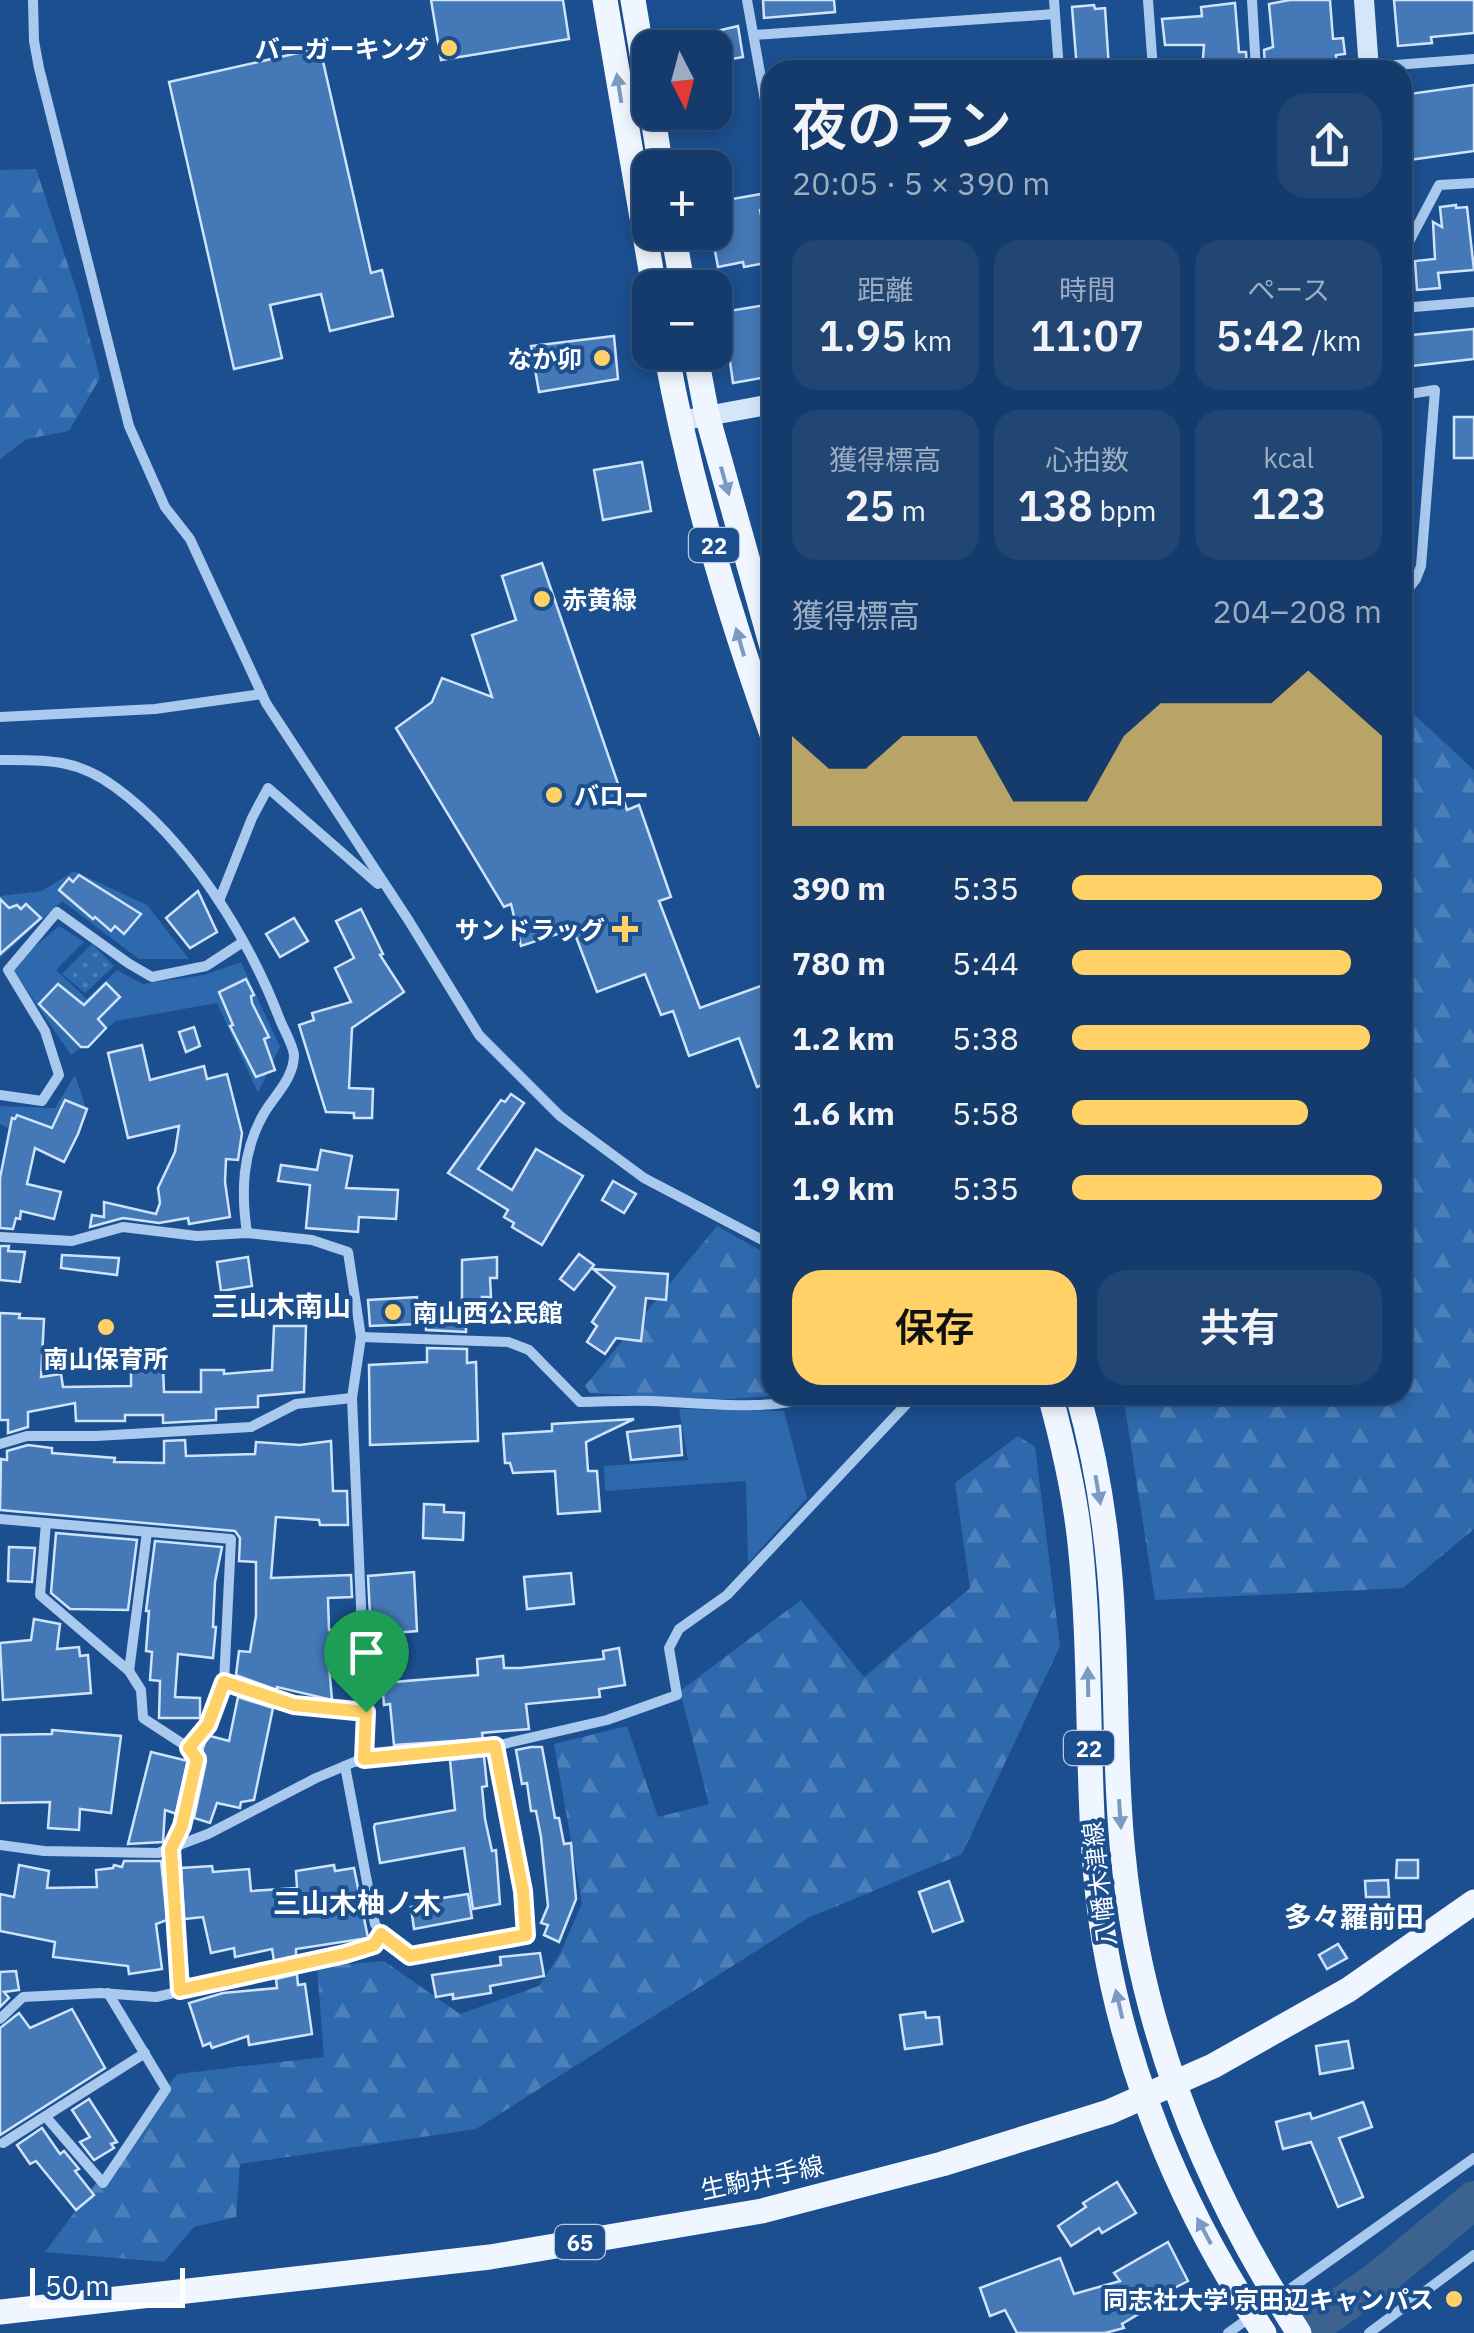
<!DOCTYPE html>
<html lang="ja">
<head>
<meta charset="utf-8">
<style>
	body { margin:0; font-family:"IBM Plex Sans","Noto Sans JP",sans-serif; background:#214673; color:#f1f3f6; height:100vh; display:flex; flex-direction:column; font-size:38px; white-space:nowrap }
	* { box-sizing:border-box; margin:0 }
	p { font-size:32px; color:#9dadc1 }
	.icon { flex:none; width:55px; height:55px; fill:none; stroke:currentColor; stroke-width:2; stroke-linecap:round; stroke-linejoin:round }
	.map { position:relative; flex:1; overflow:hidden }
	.details { position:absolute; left:762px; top:60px; width:650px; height:1345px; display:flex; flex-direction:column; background:#143b6b; border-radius:30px; box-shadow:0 5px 15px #0003,0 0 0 2px #33557e }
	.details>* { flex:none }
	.needle { width:65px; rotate:174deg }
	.tools { position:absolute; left:632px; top:30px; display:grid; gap:20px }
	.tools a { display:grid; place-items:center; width:100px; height:100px; border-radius:20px; background:#143b6b; box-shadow:0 5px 15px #0003,0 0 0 2px #33557e; font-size:50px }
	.scale { position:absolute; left:30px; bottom:25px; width:155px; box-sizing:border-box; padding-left:10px; border:5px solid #fff; border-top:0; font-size:28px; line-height:35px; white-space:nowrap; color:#fff; -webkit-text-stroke:8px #1b4f8f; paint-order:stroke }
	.pin { position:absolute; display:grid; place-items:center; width:85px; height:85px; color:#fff; margin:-102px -42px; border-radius:50% 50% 50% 0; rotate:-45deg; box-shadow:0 0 10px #0007 }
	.pin .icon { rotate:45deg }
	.round { display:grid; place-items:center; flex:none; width:105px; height:105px; border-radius:30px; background:#214673 }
	.headline { display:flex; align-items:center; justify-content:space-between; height:170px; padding:0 30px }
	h1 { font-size:55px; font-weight:600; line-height:75px }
	.figures { display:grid; grid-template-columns:repeat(3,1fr); gap:15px; height:170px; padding:10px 30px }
	.figures div { display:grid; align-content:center; border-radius:25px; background:#214673; text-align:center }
	.figures b { font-size:42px; font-weight:600 }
	.figures small { font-size:28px; font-weight:400 }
	.figures p { font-size:28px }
	.chart { height:280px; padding:20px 30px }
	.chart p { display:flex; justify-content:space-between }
	.chart svg { width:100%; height:180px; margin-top:10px; fill:#ffd166; opacity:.7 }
	.cta { display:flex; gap:20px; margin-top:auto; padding:20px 30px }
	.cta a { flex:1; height:115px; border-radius:30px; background:#ffd166; color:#111; font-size:40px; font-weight:600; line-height:115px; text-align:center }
	.cta a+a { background:#214673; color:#f1f3f6 }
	ul { padding:0 30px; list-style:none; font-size:32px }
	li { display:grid; grid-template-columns:160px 120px 1fr; align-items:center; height:75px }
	li i { height:25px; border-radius:12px; background:#ffd166 }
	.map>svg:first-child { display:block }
	.grass { fill:#2e69ad }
	.forest { fill:url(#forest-firs) }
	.park { fill:url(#park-dots) }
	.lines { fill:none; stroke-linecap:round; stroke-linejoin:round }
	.river { stroke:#3c6290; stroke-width:38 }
	.building { fill:#4478b7; stroke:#cfe3fa; stroke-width:2.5 }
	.street { stroke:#a9c9ee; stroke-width:10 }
	.secondary { stroke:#d6e6fa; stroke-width:20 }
	.primary { stroke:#f0f6ff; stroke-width:25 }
	.oneway { fill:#7b9ac1 }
	.route-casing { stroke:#fff; stroke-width:20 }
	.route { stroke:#ffd166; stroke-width:12 }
	.poi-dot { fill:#ffd166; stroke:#1b4f8f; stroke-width:4 }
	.labels { text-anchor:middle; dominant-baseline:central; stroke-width:8; stroke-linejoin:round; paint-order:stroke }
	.shield { fill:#1b4f8f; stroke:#bbcadd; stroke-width:2.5 }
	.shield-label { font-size:22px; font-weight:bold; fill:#fff }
	.poi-label { font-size:25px; font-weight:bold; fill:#fff; stroke:#1b4f8f; text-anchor:end }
	.street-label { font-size:25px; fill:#fff; stroke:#1b4f8f }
	.neighbourhood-label { font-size:28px; font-weight:bold; fill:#fff; stroke:#1b4f8f }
</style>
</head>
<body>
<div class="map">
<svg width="1474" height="2333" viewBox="0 0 1474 2333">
	<defs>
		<pattern id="forest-firs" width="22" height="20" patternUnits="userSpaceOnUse" patternTransform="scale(2.5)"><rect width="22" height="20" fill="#2e69ad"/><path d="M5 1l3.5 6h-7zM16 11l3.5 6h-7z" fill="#4d80b9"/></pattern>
		<pattern id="park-dots" width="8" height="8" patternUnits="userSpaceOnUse" patternTransform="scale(2.5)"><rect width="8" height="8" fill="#2e69ad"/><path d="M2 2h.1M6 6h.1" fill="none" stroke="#4d80b9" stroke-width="1.8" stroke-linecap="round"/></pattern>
	</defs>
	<rect width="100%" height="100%" fill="#1b4f8f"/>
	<g class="grass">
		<path d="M74,871L147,905L189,959H139L62,901L0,958V896L42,891Z"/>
		<path d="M59,926L84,942L56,970L87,999L117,970L143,984L204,975L241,962L280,1047L258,1093L217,1003L116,1021L71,1055L11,967Z"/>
		<path d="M75,1075L87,1111L63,1156L0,1124V1106L55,1108Z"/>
		<path d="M679,1409L784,1411L807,1498L748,1563L746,1481L605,1491L604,1466L688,1460Z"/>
	</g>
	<g class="forest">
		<path d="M36,169L77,292L100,378L69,431L27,439L0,459V170Z"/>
		<path d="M1403,704L1474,770V1529L1403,1588L1155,1600L1123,1395H1402Z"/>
		<path d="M717,1226L772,1257V1395H783L717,1400L590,1393L585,1386Z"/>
		<path d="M1018,1436L1035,1447L1060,1646L962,1854L808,1918L476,2129L240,2164L236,2217L194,2227L164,2262L45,2252L177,2074L324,2057L317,1967L384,1961L460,2014L539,1986L561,1952L582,1903L554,1744L627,1726L658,1817L709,1804L680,1691L801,1600L864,1677L970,1588L955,1483Z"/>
	</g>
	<path class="park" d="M92,944L114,966L85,993L62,974Z"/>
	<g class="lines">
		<path class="river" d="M1302,2333L1377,2281L1474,2200"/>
	</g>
	<g class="building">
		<path d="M431,0H563L569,39L441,60Z"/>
		<path d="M763,0H834L835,12L764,18Z"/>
		<path d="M1290,0H1330L1333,39L1343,38L1345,54L1336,55L1337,70H1270V65L1265,66L1264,50L1273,47L1269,4Z"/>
		<path d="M1394,0H1474V33L1431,37L1432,43L1398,46Z"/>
		<path d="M1235,3L1239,52H1246L1247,67L1202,70L1204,45H1165L1162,19L1202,16L1201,7Z"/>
		<path d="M1094,5L1095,9L1105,8L1109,68L1077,70L1072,7Z"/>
		<path d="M738,26L743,57L715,62V48H684L683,39Z"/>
		<path d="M320,48L371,273L382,270L393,316L330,331L321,294L270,305L282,358L234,369L169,82Z"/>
		<path d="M1474,85V151L1402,161V95Z"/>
		<path d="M761,194L763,209L760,210L771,262L744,267L743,262L718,267L714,246H716L715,202Z"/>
		<path d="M1456,205V208L1467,207L1474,270L1438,273L1440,288L1417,290L1415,261L1435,259L1433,222L1442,227L1440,207Z"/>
		<path d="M771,304L772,376L733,383L723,312Z"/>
		<path d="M1474,329V359L1402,367V340L1412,339V335Z"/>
		<path d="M614,336L618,379L539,392L531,346Z"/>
		<rect x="1454" y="417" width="20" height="41"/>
		<path d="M642,462L651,511L603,520L594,470Z"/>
		<path d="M542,563L627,810L639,805L671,897L659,901L700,1008L772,982V1081L757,1087L739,1038L689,1056L673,1011L661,1015L645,974L597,992L573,929L521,946L511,904L504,907L396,728L432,702L442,678L492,697L472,635L516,620L502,576Z"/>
		<path d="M79,875L141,914L124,934L115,926L111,931L95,917L93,919L59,890L69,878L73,882Z"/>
		<path d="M198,891L217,932L190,948L166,918Z"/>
		<path d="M0,899L9,908L17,905L21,909L26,904L41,918L0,954Z"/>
		<path d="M361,909L383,954L380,955L404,992L352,1028L349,1088L373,1089L372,1118H354V1113L326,1112L299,1025L314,1020L312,1013L351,1002L335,968L354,958L336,921Z"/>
		<path d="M294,918L308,941L280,957L266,934Z"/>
		<path d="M246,979L254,995L251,996L252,1003L269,1037L264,1039L275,1070L256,1077L230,1026L233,1025L219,992Z"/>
		<path d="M106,983L120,997L98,1019L106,1028L88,1047H81L39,1004L58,984L84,1005Z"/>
		<path d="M194,1027L200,1046L186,1052L179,1032Z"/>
		<path d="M142,1045L150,1080L204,1066L207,1079L227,1074L242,1133L238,1160L226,1159L225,1182L230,1217L189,1224L188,1218L159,1223L123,1218L90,1227L92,1215L104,1217V1202L156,1214L160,1203L158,1188L175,1152L179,1126L128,1138L108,1053Z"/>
		<path d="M511,1094L524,1103L478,1169L512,1190L536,1149L583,1176L542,1245L512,1227L514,1223L504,1217L508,1210L448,1173L501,1100L505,1102Z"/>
		<path d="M65,1100L87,1109L78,1134L64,1162L35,1148L27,1184L61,1192L54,1219L21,1211L20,1219L16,1218L13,1229L0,1228V1178L12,1118L15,1119L17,1115L52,1128Z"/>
		<path d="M321,1150L352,1156L346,1188L398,1190L396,1219L359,1217L358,1232L306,1228L310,1185L278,1181L281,1165L317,1170Z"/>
		<path d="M613,1181L636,1194L624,1213L602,1200Z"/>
		<path d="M0,1246H9L8,1251L25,1252L20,1282L0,1280Z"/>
		<path d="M579,1254L594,1265L574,1290L560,1279Z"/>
		<path d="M62,1255L119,1258L117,1275L61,1268Z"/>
		<path d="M248,1257L252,1286L221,1291L217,1262Z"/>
		<path d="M497,1257V1278H490L491,1297H482V1307H462V1260Z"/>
		<path d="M593,1269L668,1274L666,1300L646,1298L641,1341L616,1338L605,1354L587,1342L597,1326L592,1322L615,1287Z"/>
		<path d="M417,1297L418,1324L370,1326L368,1300Z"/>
		<path d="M0,1313L20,1314L19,1318L44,1319L41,1377L61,1374L63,1387L131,1386V1367L163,1366L164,1392H201V1370H224V1374L272,1370L274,1326H306L304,1392L258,1396V1407L216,1409V1420L163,1423V1415H125V1421H76L75,1403L28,1412V1427L8,1433V1420H0Z"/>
		<path d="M466,1313V1332L426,1330L425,1315Z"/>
		<path d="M427,1348L467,1349V1363L476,1362L478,1441L370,1445L369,1365L427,1362Z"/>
		<path d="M634,1419L586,1442L588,1471H597L600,1511L558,1514L555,1471L513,1473L510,1463H505L503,1434L552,1431V1424Z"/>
		<path d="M680,1426L682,1455L631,1460L627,1432Z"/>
		<path d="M185,1440L186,1456L255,1454L256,1442L300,1445L331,1441L333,1491H347L348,1525H320L319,1520L276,1517L271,1578L351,1575L352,1597L328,1598L329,1630H343V1653L328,1654L332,1700L277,1687V1690L236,1675L239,1651L250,1652L256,1616V1562L239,1561L240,1538L235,1531L0,1510L1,1459L7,1460V1451L28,1445L52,1448V1453L115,1458L114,1462L164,1463V1441Z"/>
		<path d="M424,1504L444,1505V1512L464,1513L463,1540L423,1538Z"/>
		<path d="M56,1533L137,1540L128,1610L70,1609L51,1593Z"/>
		<path d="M155,1541L222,1547L215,1582L213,1627H216L213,1658L178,1654L175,1697L200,1698V1718H159L160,1681L150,1680L152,1652L146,1651L149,1611H146Z"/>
		<path d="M9,1547L35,1548L32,1582L8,1581Z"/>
		<path d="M414,1572L417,1631L371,1635L368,1576Z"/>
		<path d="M571,1573L574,1604L527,1609L524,1577Z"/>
		<path d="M34,1619L60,1624L57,1649L79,1647L80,1656L88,1655L91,1693L3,1700L0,1643L31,1640Z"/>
		<path d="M619,1648L625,1685L599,1689L600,1697L526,1704L529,1729L482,1733L483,1739L394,1745L390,1704L384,1705L382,1683L478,1675L477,1659L503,1656L504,1668H520L604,1659L603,1651Z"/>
		<path d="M238,1697L273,1708L254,1800L241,1802L240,1808L217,1803L210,1823L194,1818L206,1761L202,1752L205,1742L210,1736L229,1741Z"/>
		<path d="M52,1730L121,1736L111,1813L80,1809L79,1830L48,1828L50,1802L0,1803V1735L52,1734Z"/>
		<path d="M531,1747H542L555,1818H559L564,1844L571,1843L576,1899L559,1942L544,1935L548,1925L541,1923L548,1906L541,1837L536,1811H531L527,1783L522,1784L516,1750Z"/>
		<path d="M151,1752L188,1761L177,1814L165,1810L163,1842L128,1844Z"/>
		<path d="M484,1756L487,1786L482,1787L485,1819L492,1851L496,1850L500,1904L473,1909L464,1848L380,1863L374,1827L375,1824L455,1810L450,1760Z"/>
		<path d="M1397,1860H1418V1878H1396Z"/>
		<path d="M124,1861H161L167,1920L156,1924L162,1969L129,1974L128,1966L53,1957L55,1942L0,1931V1894L14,1897L19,1865L49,1871L47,1888L97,1887L96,1870L113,1868L114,1865L122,1867Z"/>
		<path d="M334,1865L335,1871L354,1868L368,1938L296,1949V1956L274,1961L272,1949L235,1957L234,1948L211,1953L203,1917L184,1919L181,1868L212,1866L213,1872L249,1869L251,1891L297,1888L296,1871Z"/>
		<path d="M1388,1880L1389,1897H1366L1365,1881Z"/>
		<path d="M949,1881L963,1921L933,1932L919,1892Z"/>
		<path d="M468,1894L472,1918L414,1929L411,1907L418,1906L417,1902Z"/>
		<path d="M1338,1944L1347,1958L1327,1969L1319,1955Z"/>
		<path d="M540,1953L544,1976L490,1986L491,1993L453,1999V1994L436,1997L432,1975L501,1965L500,1957Z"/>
		<path d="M16,1971L19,1990L4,1992L9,1998L0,2007V1972Z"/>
		<path d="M297,1974L298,1985L305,1984L312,2034L249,2045L248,2036L212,2048L210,2043L203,2046L189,2003L223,1993L277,1988L276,1979Z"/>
		<path d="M72,2009L105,2068L0,2135V2028L19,2013L30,2028Z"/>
		<path d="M925,2012L926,2018L939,2017L942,2044L905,2049L900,2015Z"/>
		<path d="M1348,2041L1353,2068L1320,2074L1316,2046Z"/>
		<path d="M89,2099L117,2142L111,2144L114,2148L94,2160L80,2142L90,2137L72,2110Z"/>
		<path d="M1363,2102L1372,2127L1339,2138L1363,2197L1338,2207L1311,2142L1283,2149L1276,2122L1310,2113L1312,2119Z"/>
		<path d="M42,2128L60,2154L64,2151L79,2169L75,2171L94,2195L76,2210L36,2161L30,2164L17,2145Z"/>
		<path d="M1117,2182L1136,2213L1102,2233L1099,2228L1071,2246L1058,2226L1086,2207L1083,2203Z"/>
		<path d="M1168,2242L1188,2281L1155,2298L1157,2303L1122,2324L1124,2328L1105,2333H1017L1005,2310L990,2316L980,2288L1060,2258L1074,2294L1120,2281L1114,2273Z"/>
	</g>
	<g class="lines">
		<g class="street">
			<path d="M33,0L34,41L39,68L129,426L165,507L190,539L266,703L409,921L479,1035L560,1116L644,1178L772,1245"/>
			<path d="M747,0L772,139"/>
			<path d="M1054,0L1059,70"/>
			<path d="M1148,0L1153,70"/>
			<path d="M1252,0L1256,70"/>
			<path d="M754,35L1055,14"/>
			<path d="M1368,67L1474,59"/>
			<path d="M1402,255L1439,185L1474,183"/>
			<path d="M1402,308L1474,302"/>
			<path d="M1402,395L1435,390L1421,566L1416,579L1402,597"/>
			<path d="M0,717L155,709L262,694"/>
			<path d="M0,760C45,760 76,758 115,787C188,840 248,936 280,1020C284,1030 293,1045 294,1055C294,1079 273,1097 263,1115C242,1153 241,1192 247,1233"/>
			<path d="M219,901L252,818L268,788L378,884"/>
			<path d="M0,1095L42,1101L59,1075L45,1031L8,970L57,912L128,963L152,977L206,966L243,942"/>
			<path d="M0,1237L72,1241L123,1227L197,1236L247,1233L312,1240L348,1252L361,1337L352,1398L366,1722L364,1759"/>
			<path d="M361,1337L508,1342L529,1350L580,1402C603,1402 627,1400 651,1401C709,1403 767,1412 824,1395"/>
			<path d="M0,1444L27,1436H96L251,1427L296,1404L352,1398"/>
			<path d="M0,1519L231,1539L224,1683L208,1725L189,1748"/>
			<path d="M46,1523L40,1595L129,1671L141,1690L143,1718L189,1748L197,1759L183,1826L171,1849L180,1990"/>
			<path d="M129,1671L147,1532"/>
			<path d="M224,1683L294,1705L366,1712"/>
			<path d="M345,1766L375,1924L381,1933"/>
			<path d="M0,1845L44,1851L158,1853L208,1834L316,1778L354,1762L495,1746L607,1720L677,1695L669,1648L679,1629L727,1595L915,1395"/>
			<path d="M0,2019L23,1997L100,1993L156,1997L345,1954L374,1945L381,1933L410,1956L525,1935L523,1891L495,1746"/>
			<path d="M46,2117L103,2183L166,2089L108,1993"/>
			<path d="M3,2143L145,2053"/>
			<path d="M1228,2333L1474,2158"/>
			<path d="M1369,2333L1474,2255"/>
		</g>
		<g class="secondary">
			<path d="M1364,0L1369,70"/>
			<path d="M680,421L772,404"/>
		</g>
		<g class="primary">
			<path d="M605,0L654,288"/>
			<path d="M633,0L650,101"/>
			<path d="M652,112L661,168"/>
			<path d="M673,232L683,288"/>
			<path d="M666,352C689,478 729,614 772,734"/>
			<path d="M695,352L707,415L772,647"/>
			<path d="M1050,1395C1063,1443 1075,1494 1080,1543C1091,1646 1087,1750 1094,1853C1105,2025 1169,2192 1264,2333"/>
			<path d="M1078,1395C1099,1470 1110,1549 1113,1627C1117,1703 1115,1779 1123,1854C1140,2028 1204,2187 1299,2333"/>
			<path d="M0,2312L490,2257L762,2211L942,2164L1109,2112L1213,2066L1348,1990L1474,1902"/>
		</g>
	</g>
	<defs><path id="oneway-solid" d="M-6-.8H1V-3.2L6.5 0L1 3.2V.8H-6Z" transform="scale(2.5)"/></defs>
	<g class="oneway">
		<use href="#oneway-solid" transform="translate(619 88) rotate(-99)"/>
		<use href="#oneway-solid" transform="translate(725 481) rotate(74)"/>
		<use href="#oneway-solid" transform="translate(740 642) rotate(-106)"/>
		<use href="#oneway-solid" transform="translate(1098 1490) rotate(80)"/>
		<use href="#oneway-solid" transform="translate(1088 1682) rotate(-91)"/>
		<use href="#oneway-solid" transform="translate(1120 1814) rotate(86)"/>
		<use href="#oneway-solid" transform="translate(1119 2004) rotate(-103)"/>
		<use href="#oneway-solid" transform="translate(1204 2231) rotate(-118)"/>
	</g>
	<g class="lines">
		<defs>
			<path id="route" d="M224,1682L294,1705L366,1712L364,1759L495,1746L523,1891L526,1935L410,1956L381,1934L374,1945L345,1954L180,1990L171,1849L182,1826L197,1759L189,1748L208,1725Z"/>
		</defs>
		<use href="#route" class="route-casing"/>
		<use href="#route" class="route"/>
	</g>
	<g class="poi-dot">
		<circle cx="449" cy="48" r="10"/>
		<circle cx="602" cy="358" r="10"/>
		<circle cx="542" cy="599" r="10"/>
		<circle cx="554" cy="795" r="10"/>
		<path d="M620 914h10v10h10v10h-10v10h-10v-10h-10v-10h10z"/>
		<circle cx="393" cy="1312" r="10"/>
		<circle cx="106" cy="1327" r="10"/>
		<circle cx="1454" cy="2299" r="10"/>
	</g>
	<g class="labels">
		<g class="shield">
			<rect x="689" y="528" width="50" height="34" rx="8"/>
			<rect x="1064" y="1731" width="50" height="34" rx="8"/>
			<rect x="555" y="2225" width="50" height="34" rx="8"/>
		</g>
		<g class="shield-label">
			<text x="714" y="545">22</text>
			<text x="1089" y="1748">22</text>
			<text x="580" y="2242">65</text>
		</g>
		<g class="poi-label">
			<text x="429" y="48">バーガーキング</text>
			<text x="582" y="358">なか卯</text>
			<text x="562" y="599" text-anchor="start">赤黄緑</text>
			<text x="574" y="795" text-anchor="start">バロー</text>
			<text x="605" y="929">サンドラッグ</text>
			<text x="413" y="1312" text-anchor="start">南山西公民館</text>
			<text x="106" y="1358" text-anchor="middle">南山保育所</text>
			<text x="1434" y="2299">同志社大学 京田辺キャンパス</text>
		</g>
		<g class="street-label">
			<text transform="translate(1099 1884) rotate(-97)">八幡木津線</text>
			<text transform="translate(762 2177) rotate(-12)">生駒井手線</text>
		</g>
		<g class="neighbourhood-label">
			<text x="281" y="1305">三山木南山</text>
			<text x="357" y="1902">三山木柚ノ木</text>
			<text x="1354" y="1916">多々羅前田</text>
		</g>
	</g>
</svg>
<div class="tools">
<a><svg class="needle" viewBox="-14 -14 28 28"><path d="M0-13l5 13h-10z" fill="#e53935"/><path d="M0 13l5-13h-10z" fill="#9dadc1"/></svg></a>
<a>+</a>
<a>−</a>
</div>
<div class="scale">50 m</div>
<div class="pin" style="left:366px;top:1712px;background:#1e9e55"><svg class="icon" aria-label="arrive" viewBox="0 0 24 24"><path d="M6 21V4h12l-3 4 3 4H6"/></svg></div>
<section class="details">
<div class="headline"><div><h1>夜のラン</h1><p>20:05 · 5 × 390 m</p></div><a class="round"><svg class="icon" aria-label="share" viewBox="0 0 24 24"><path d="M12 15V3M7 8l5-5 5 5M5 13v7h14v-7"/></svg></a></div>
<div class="figures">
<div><p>距離</p><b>1.95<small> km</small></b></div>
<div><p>時間</p><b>11:07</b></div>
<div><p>ペース</p><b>5:42<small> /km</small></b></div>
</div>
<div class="figures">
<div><p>獲得標高</p><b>25<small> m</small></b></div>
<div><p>心拍数</p><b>138<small> bpm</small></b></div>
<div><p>kcal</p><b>123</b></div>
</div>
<div class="chart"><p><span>獲得標高</span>204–208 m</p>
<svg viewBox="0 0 160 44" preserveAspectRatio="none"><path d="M0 44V22L10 30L20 30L30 22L40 22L50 22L60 38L70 38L80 38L90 22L100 14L110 14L120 14L130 14L140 6L150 14L160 22V44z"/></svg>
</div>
<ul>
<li><b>390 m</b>5:35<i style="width:100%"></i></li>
<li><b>780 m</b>5:44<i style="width:90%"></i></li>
<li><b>1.2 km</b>5:38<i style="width:96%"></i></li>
<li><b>1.6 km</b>5:58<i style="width:76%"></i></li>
<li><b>1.9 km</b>5:35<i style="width:100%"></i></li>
</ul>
<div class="cta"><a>保存</a><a>共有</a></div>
</section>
</div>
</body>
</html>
